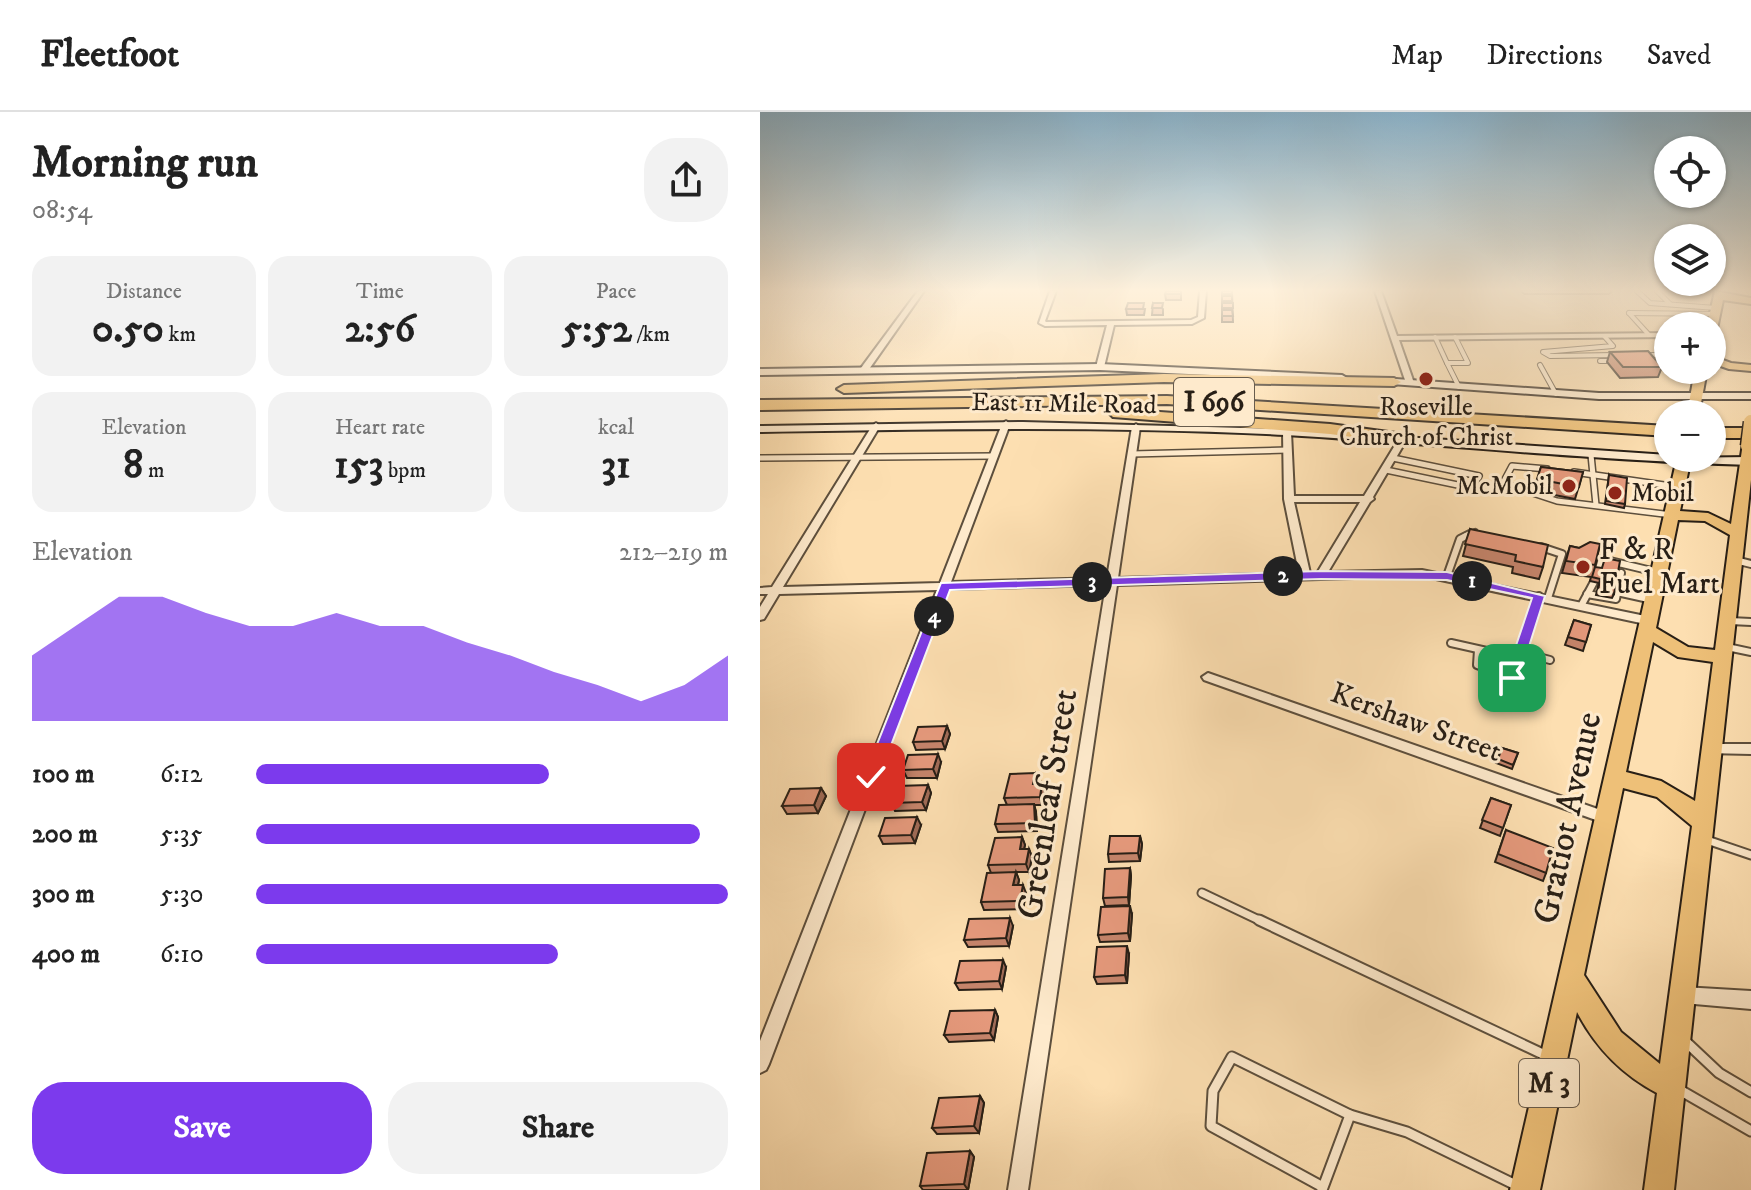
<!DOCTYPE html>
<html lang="en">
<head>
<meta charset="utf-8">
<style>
	body { margin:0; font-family:"IM FELL DW Pica",serif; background:#f2f2f2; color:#222; height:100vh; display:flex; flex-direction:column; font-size:30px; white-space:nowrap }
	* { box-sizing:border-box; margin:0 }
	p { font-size:26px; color:#767676 }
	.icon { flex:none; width:44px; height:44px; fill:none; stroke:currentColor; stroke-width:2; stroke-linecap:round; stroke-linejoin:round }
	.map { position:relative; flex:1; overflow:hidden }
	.sheet { display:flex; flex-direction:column; background:#fff; width:760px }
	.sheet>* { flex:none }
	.controls { position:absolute; left:894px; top:24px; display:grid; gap:16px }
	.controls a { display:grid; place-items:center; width:72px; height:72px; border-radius:50%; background:#fff; box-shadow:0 2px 6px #0004; font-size:40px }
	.pin { position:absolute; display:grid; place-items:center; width:68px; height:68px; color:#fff; margin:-34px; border-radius:16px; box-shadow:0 4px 12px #0006 }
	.km { position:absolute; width:40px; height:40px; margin:-20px; border-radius:50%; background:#222; color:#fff; font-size:22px; line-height:40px; text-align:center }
	.round { display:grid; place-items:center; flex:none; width:84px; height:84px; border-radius:32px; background:#f2f2f2 }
	.head { display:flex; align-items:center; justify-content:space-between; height:136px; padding:0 32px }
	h1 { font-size:44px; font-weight:700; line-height:60px }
	.stats { display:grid; grid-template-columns:repeat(3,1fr); gap:12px; height:136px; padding:8px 32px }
	.stats div { display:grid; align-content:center; border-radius:20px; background:#f2f2f2; text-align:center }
	.stats b { font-size:40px; font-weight:700 }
	.stats small { font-size:22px; font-weight:400 }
	.stats p { font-size:22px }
	.chart { height:224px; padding:16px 32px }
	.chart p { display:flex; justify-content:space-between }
	.chart svg { width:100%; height:144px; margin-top:8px; fill:#7c3aed; opacity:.7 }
	.button { display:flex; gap:16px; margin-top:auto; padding:16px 32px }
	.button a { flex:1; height:92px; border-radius:32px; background:#7c3aed; color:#fff; font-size:32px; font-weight:700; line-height:92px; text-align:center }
	.button a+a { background:#f2f2f2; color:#222 }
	ul { padding:0 32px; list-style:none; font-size:26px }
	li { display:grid; grid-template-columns:128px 96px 1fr; align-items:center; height:60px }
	li i { height:20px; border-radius:10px; background:#7c3aed }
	header { display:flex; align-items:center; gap:48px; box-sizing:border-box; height:112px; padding:0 40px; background:#fff; border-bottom:2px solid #e0e0e0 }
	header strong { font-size:38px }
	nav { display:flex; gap:44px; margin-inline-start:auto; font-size:28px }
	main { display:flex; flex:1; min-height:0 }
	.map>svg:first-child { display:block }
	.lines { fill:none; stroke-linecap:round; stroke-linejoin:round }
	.service-far4-casing { stroke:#5d4f3d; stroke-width:6 }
	.service-far3-casing { stroke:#5d4f3d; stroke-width:8 }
	.service-far2-casing { stroke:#5d4f3d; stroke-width:10 }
	.service-far1-casing { stroke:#5d4f3d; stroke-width:11 }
	.service-casing { stroke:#5d4f3d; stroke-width:13 }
	.minor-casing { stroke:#5d4f3d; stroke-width:4 }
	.secondary-casing { stroke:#281f16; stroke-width:4 }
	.primary-casing { stroke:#281f16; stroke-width:4 }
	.motorway-casing { stroke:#281f16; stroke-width:4 }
	.service-far4 { stroke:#feeacc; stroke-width:4 }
	.service-far3 { stroke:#feeacc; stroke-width:5 }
	.service-far2 { stroke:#feeacc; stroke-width:6 }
	.service-far1 { stroke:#feeacc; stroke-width:7 }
	.service { stroke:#feeacc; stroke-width:9 }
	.minor { fill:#feeacc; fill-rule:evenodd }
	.secondary { fill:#feeacc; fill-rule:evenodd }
	.primary { fill:#eec078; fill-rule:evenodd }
	.motorway { fill:#eec078; fill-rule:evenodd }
	.primary-bridge-casing { stroke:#281f16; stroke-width:17; stroke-linecap:butt }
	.primary-bridge { stroke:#eec078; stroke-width:14 }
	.wall { fill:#c5846b; stroke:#281f16; stroke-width:2 }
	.shaded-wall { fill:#a06b57; stroke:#281f16; stroke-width:2 }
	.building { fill:#e5997c; stroke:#281f16; stroke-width:2 }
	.route { fill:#7c3aed; stroke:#fff; stroke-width:2 }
	.poi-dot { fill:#8f2418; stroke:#feeacc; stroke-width:3 }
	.labels { text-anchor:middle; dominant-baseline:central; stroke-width:6; stroke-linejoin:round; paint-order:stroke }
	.far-street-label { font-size:26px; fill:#281f16; stroke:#feeacc }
	.far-poi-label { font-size:26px; fill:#281f16; stroke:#feeacc }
	.shield { fill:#feeacc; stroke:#685c4d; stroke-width:2 }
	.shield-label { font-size:28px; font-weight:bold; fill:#281f16 }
	.poi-label { font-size:30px; fill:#281f16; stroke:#feeacc; text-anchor:start }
	.street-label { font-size:30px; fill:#281f16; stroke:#feeacc }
	.near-street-label { font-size:36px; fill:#281f16; stroke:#feeacc }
</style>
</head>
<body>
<header>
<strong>Fleetfoot</strong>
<nav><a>Map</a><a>Directions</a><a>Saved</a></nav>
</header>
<main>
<section class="sheet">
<div class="head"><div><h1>Morning run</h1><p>08:54</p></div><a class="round"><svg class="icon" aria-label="share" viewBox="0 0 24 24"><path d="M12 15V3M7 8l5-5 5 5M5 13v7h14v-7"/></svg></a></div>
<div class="stats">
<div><p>Distance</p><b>0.50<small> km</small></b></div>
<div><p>Time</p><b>2:56</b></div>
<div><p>Pace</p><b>5:52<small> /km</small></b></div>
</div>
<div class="stats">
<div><p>Elevation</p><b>8<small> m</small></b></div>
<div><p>Heart rate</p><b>153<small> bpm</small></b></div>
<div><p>kcal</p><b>31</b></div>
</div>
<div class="chart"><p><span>Elevation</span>212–219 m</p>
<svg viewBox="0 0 160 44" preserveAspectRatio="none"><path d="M0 44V24L10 15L20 6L30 6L40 11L50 15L60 15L70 11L80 15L90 15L100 20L110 24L120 29L130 33L140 38L150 33L160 24V44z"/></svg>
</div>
<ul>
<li><b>100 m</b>6:12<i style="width:62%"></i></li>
<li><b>200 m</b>5:35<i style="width:94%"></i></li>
<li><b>300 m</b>5:30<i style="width:100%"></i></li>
<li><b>400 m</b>6:10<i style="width:64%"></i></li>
</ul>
<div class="button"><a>Save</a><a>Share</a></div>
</section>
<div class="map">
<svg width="991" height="1078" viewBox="0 0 991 1078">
	<rect width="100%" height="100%" fill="#fddfb1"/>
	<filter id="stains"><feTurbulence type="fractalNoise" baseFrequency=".0025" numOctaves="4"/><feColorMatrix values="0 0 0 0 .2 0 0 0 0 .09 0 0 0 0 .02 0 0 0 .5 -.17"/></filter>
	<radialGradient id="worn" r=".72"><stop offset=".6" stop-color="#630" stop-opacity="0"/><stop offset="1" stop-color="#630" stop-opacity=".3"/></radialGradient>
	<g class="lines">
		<defs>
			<g id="service-far4">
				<path d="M877,179L890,191L956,196"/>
				<path d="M897,179L910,192"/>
				<path d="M869,201L955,202"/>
				<path d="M869,201L889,223"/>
				<path d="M844,224L853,234L783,240L790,244L856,243"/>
				<path d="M675,225L687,251H708L695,225"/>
				<path d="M884,243H908"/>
				<path d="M840,249H855"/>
				<path d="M687,251L699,275"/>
				<path d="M780,253L796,282"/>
			</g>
			<g id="service-far3">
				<path d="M372,342L527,338"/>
				<path d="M831,343L836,393"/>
				<path d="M0,346L234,344"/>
				<path d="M787,357L752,354L743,371L797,389L912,403"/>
				<path d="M626,358L712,376L719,364L633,346"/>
				<path d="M814,360L918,375"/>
				<path d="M705,424L715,420"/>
			</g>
			<g id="service-far2">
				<path d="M781,435L802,442L788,486"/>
				<path d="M975,448L991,452"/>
				<path d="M838,460L842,447L896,460"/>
				<path d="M687,464L700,427L710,422"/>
				<path d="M857,480L893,488"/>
				<path d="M827,482L856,487L861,461"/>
				<path d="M821,494L834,470"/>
				<path d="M970,509L991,510"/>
				<path d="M691,531L758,546L779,484"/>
				<path d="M967,535L991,540"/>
				<path d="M718,538L717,553L752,566"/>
				<path d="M760,540L790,548"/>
				<path d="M745,592L758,546"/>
			</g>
			<g id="service-far1">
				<path d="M944,727L991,743"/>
				<path d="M442,781L503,810"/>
			</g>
			<g id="service">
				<path d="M499,808L787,944"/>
				<path d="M925,929L959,961L991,980"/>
				<path d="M918,977L991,1019"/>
				<path d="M561,1074L451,1014L453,979L472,945L590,1003L647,1020L758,1074"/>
				<path d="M562,1078L590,1003"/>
			</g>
			<g id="minor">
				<path d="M158,179H164L107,260H101V256Z"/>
				<path d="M290,179H296L285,209L286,210L431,208L438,205L440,179H446L444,206L432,212L354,213L344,255L340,257L336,255L347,213L285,214L279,211Z"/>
				<path d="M615,179H621L637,224L908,221V225L639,228L654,271L650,273L646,271Z"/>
				<path d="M762,179H851L848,181H765Z"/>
				<path d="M246,309L250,312L191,470L347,466L372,315L376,312L380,315L358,466L539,461L524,387L523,320L527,317L531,320L534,384H604L640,325L647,327L613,385L614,387L610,390L568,460L662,458L890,505L896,509L890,513L662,464L357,473L268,1078H248L346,473L188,477L9,952L6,958L0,961V929L177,478L19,482L4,507L0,508V495L8,482H0V476L12,475L112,314L116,311L120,314L23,475L180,471L242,312ZM534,390H600L557,461H550Z"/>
				<path d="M448,561L852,702L854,706L852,710L847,712L444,568L442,565Z"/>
				<path d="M951,632H991V642L946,641L944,637L946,633Z"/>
				<path d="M923,875L991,879V897L923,891L917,889L914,883L917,877Z"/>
			</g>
			<g id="secondary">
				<path d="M340,252L582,263L587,266L582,269L340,258L0,263V257Z"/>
				<path d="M621,266L839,281H991V287H839L617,271V267Z"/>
				<path d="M263,310L526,317L908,343V346L991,345V353C836,349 681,332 526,323C351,314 175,317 0,320V314Z"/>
			</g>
			<g id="primary">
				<path d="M955,179L991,186V192L963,188L957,217L952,220V214H947Z"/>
				<path d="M952,244L971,251L991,253V259L969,257L952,251Z"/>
				<path d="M935,258H947L939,302H927Z"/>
				<path d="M983,331H991V368L914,1078H884L897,981C861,962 836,936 817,900L780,1078H750L917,346H931L920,399L948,401L971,412ZM918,408L945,409L970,423L955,538L928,535L896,516ZM893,530L918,545L953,550L935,689L901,669L866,660ZM863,676L897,685L932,714L900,952L861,920L824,863Z"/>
			</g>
			<g id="motorway">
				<path d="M404,262L634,266L641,270L634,274L404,270L84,281L77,277L84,273Z"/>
				<path d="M407,284L908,314V324L407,292L0,298V288Z"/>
				<path d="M358,297L570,312L643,322L651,327L643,332L570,322L353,305L350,302Z"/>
				<rect x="952" y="316" width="39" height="10"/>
			</g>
		</defs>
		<use href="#service-far4" class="service-far4-casing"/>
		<use href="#service-far3" class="service-far3-casing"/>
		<use href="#service-far2" class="service-far2-casing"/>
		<use href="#service-far1" class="service-far1-casing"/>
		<use href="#service" class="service-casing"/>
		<use href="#minor" class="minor-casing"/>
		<use href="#secondary" class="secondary-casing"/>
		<use href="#primary" class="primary-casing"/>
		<use href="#motorway" class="motorway-casing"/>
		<use href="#service-far4" class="service-far4"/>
		<use href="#service-far3" class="service-far3"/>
		<use href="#service-far2" class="service-far2"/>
		<use href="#service-far1" class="service-far1"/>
		<use href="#service" class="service"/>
		<use href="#minor" class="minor"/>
		<use href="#secondary" class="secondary"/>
		<use href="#primary" class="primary"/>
		<use href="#motorway" class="motorway"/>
		<defs>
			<path id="primary-bridge" d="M988,334L991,310"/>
		</defs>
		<use href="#primary-bridge" class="primary-bridge-casing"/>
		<use href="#primary-bridge" class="primary-bridge"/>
	</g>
	<g class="wall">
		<path d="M421,179V188H406L405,182Z"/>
		<path d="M462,179H472L473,210H462Z"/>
		<path d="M393,191L403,197V203H392Z"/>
		<path d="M366,197H385L384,203H367Z"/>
		<path d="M850,240L902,255L898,265L860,266L847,250Z"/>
		<path d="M781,355L823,360L815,387L774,379Z"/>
		<path d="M849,363L865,392L864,396L845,392Z"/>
		<path d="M710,417L783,455L779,467L752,461L753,455L703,444Z"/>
		<path d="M840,432L835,455L854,482L852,486L836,483L839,471L830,469L831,465L802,461L810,434L819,436Z"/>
		<path d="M814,508L831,513L823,539L805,533Z"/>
		<path d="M187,614L190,622L185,637L156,638L153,630Z"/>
		<path d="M742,636L758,641L752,657L736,651Z"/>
		<path d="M181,650L177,666H147L143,658Z"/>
		<path d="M275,661L277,672L285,680L282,693H274L276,700L277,719L238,720L235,712L247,693L244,686Z"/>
		<path d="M168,673L171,681L166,698L135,699L131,691Z"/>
		<path d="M61,676L66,684L58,701L27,702L22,694Z"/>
		<path d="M731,686L751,693L740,724L720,716Z"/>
		<path d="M161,713L155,731L123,732L119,724Z"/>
		<path d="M746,718L786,761L783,769L735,750Z"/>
		<path d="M380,724L382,732L380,749L349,750L348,742Z"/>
		<path d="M262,725L265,733L264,737H269L272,745L269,760H256L259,768L258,773L266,781L263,797L224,798L221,790L231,761L228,753Z"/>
		<path d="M370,756L371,764L369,793L345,794L343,786Z"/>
		<path d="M372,802L370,829L340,830L338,823Z"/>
		<path d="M253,814L249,834L208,835L204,828Z"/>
		<path d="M369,842L367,871L337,872L334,865Z"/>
		<path d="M246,855L242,877L199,878L195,871Z"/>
		<path d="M235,898L238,905L234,928L189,930L184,923Z"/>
		<path d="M220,984L224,991L219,1021L177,1022L172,1016Z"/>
		<path d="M210,1039L214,1045L208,1078H163L160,1074Z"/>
	</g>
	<g class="shaded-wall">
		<path d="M187,614L190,622L185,637L182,629Z"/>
		<path d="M178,642L181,650L177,666L173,657Z"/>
		<path d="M282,672L285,680L282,693L280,685Z"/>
		<path d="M168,673L171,681L166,698L162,690Z"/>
		<path d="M61,676L66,684L58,701L54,693Z"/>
		<path d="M274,692L276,700L277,719L275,711Z"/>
		<path d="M157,705L161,713L155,731L151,723Z"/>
		<path d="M380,724L382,732L380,749L378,741Z"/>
		<path d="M262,725L265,733L262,745L260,737Z"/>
		<path d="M269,737L272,745L269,760L266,752Z"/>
		<path d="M370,756L371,764L369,793L368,785Z"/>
		<path d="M256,760L259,768L256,781L253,773Z"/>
		<path d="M263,773L266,781L263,797L260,789Z"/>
		<path d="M370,794L372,802L370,829L368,821Z"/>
		<path d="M250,806L253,814L249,834L246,826Z"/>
		<path d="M367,834L369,842L367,871L365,863Z"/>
		<path d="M243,848L246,855L242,877L239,869Z"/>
		<path d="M235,898L238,905L234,928L230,921Z"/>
		<path d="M220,984L224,991L219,1021L214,1014Z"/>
		<path d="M210,1039L214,1045L208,1078L204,1072Z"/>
	</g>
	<g class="building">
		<path d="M406,179H421V182H405Z"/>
		<rect x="462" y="179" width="10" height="3"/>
		<rect x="462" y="184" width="10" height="5"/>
		<path d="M368,191H384L383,197H366Z"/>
		<path d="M393,191H403L402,196H392Z"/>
		<rect x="462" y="191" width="11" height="5"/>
		<path d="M462,198H472L473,204H462Z"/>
		<path d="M888,239L902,255H863L850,240Z"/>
		<path d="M781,355L823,360L819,375L777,367Z"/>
		<path d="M849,363L867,366L865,392L846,389Z"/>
		<path d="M710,417L788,433L783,455L755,449L756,443L705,432Z"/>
		<path d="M830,430L840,432L835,453L806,449L810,434L819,436Z"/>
		<path d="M845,446L860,449L854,482L838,479L840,467L832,465L835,455L842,456Z"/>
		<path d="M814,508L831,513L826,530L808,525Z"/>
		<path d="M187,614L182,629L153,630L158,615Z"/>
		<path d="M742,636L758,641L753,653L738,647Z"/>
		<path d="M178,642L173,657L143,658L148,643Z"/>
		<path d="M275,661L273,672H282L280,685L244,686L250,662Z"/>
		<path d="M168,673L162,690L131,691L137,674Z"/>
		<path d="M61,676L54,693L22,694L30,677Z"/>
		<path d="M731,686L751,693L743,716L722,708Z"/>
		<path d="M274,692L275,711L235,712L239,693Z"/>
		<path d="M157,705L151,723L119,724L125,706Z"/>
		<path d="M746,718L793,736L786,761L738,742Z"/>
		<path d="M350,724H380L378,741L348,742Z"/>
		<path d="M262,725L260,737H269L266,752L228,753L235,726Z"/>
		<path d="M370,756L368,785L343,786L345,757Z"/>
		<path d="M256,760L253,773H263L260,789L221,790L227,761Z"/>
		<path d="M370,794L368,821L338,823L341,795Z"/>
		<path d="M250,806L246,826L204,828L209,807Z"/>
		<path d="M367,834L365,863L334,865L337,835Z"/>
		<path d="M243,848L239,869L195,871L200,849Z"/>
		<path d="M235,898L230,921L184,923L190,899Z"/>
		<path d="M220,984L214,1014L172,1016L179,986Z"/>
		<path d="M210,1039L204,1072L160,1074L167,1041Z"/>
	</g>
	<linearGradient id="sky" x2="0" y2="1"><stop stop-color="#8bb7d2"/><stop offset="0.54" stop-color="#fef1dc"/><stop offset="1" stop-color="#fef1dc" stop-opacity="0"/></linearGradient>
	<rect width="991" height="330" fill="url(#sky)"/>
	<path class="route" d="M561,459L687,460L785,484L759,566L752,571L745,566L772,486L687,468L561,467L190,478L119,665L111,671L104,665L181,471Z"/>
	<g class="poi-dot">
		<circle cx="666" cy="267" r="8"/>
		<circle cx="809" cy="374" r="8"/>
		<circle cx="855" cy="381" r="8"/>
		<circle cx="823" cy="455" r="8"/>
	</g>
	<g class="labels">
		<g class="far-street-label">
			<text transform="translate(304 292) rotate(1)">East 11 Mile Road</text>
		</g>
		<g class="far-poi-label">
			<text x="666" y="295">Roseville<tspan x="666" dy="30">Church of Christ</tspan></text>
			<text x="793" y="374" text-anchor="end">McMobil</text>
			<text x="871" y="381" text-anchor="start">Mobil</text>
		</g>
		<g class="shield">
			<rect x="414" y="266" width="80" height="48" rx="6"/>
			<rect x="759" y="947" width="60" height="48" rx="6"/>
		</g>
		<g class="shield-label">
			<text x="454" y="290">I 696</text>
			<text x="789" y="971">M 3</text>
		</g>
		<g class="poi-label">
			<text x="839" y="438">F &amp; R<tspan x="839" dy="34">Fuel Mart</tspan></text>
		</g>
		<g class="street-label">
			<text transform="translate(656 611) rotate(20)">Kershaw Street</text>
		</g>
		<g class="near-street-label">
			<text transform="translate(288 692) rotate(-81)">Greenleaf Street</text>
			<text transform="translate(808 706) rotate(-78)">Gratiot Avenue</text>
		</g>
	</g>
	<rect width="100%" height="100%" filter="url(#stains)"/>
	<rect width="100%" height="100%" fill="url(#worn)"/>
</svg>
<div class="controls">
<a><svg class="icon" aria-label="locate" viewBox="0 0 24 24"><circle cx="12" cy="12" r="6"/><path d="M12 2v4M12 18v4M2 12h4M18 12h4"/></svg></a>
<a><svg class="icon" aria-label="layers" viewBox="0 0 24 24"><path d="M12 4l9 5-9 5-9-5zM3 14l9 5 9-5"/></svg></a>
<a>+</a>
<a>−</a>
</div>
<div class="pin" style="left:752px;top:566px;background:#1e9e55"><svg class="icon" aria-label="arrive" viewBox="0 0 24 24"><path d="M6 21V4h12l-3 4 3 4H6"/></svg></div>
<div class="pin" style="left:111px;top:665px;background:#d93025"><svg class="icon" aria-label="check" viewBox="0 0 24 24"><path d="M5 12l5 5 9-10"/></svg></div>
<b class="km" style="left:712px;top:469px">1</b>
<b class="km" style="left:523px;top:464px">2</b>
<b class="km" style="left:332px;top:470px">3</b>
<b class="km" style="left:174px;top:504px">4</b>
</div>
</main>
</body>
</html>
